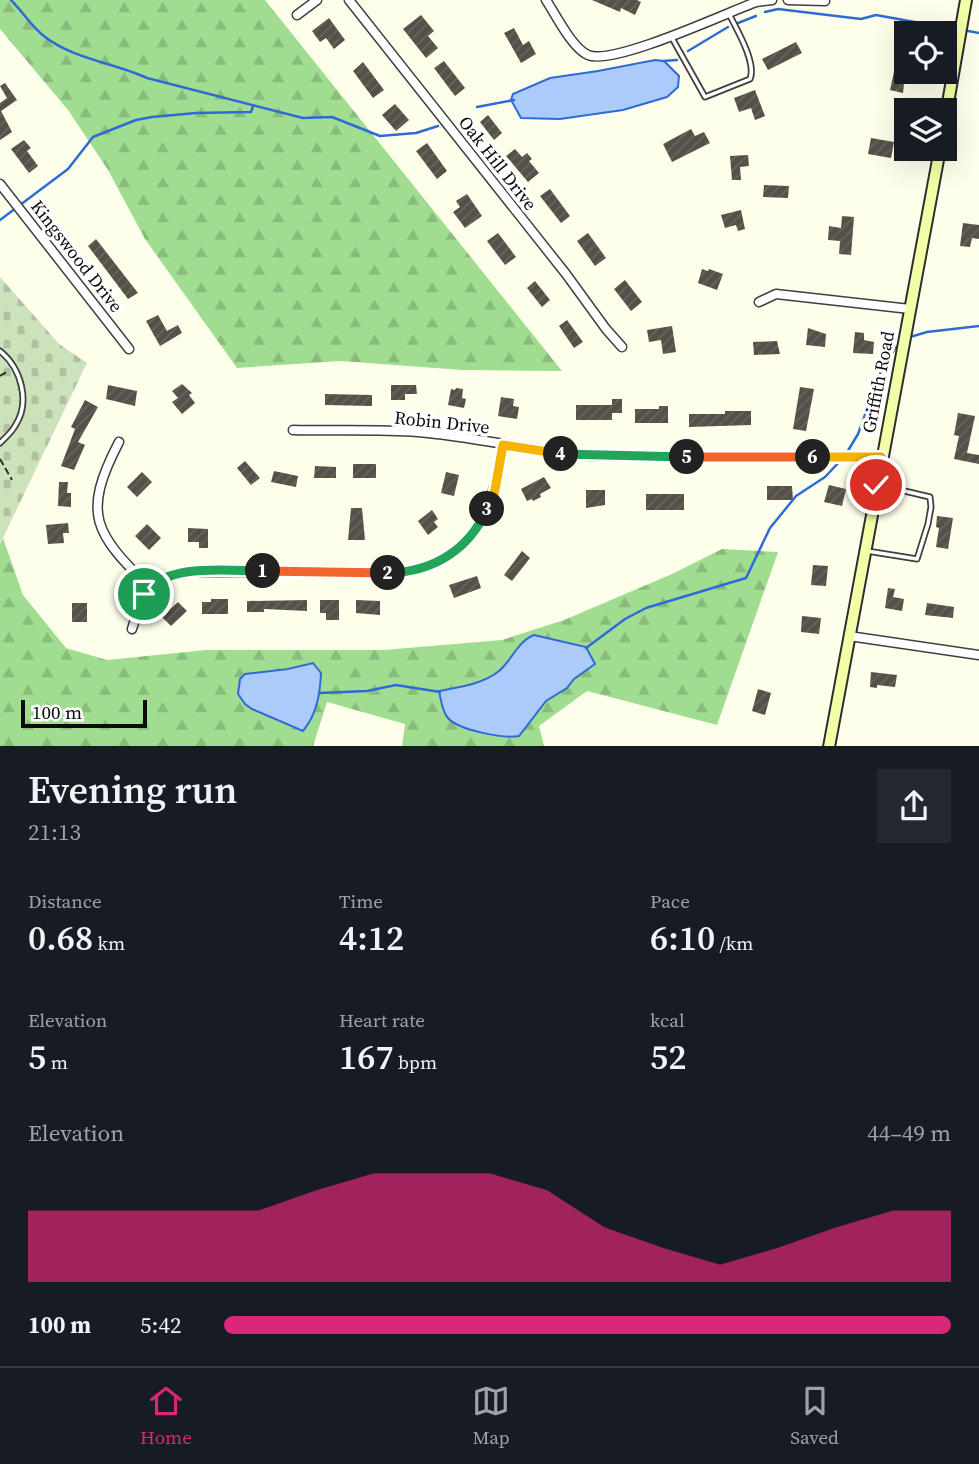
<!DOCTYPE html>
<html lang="en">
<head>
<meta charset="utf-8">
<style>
	body { margin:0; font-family:"Source Serif 4",serif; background:#242831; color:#f1f3f6; height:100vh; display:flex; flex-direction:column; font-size:26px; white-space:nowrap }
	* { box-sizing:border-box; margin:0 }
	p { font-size:23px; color:#9ea1a6 }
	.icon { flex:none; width:38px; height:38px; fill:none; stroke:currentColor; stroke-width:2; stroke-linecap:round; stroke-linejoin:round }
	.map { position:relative; height:746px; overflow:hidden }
	.sheet { display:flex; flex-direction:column; background:#171b24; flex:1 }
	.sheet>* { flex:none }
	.tools { position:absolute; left:894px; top:21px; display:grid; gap:14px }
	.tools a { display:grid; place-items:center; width:63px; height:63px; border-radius:0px; background:#171b24; box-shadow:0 7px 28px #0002; font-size:35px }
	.scale { position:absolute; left:21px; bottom:18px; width:126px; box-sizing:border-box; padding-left:7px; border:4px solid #0c0c0c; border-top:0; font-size:19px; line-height:24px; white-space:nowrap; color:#0c0c0c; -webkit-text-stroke:5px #fff; paint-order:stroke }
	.pin { position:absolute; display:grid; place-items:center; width:60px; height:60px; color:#fff; margin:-30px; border:4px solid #fff; border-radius:50%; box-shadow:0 2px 7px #0007 }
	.km { position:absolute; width:35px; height:35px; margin:-18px; border-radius:50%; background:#222; color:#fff; font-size:19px; line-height:35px; text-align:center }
	.round { display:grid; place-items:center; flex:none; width:74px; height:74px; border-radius:0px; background:#242831 }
	.summary { display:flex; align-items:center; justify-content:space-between; height:119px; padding:0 28px }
	h1 { font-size:38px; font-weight:600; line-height:52px }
	.metrics { display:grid; grid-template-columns:repeat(3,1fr); gap:10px; height:119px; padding:7px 28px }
	.metrics div { display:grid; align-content:center }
	.metrics b { font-size:35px; font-weight:600 }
	.metrics small { font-size:19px; font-weight:400 }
	.metrics p { font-size:19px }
	.chart { height:196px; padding:14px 28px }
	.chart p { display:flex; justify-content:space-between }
	.chart svg { width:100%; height:126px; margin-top:7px; fill:#db2777; opacity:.7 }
	ul { padding:0 28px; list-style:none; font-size:23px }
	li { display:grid; grid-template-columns:112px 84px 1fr; align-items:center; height:52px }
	li i { height:18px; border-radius:9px; background:#db2777 }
	.tab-bar { display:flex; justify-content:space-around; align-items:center; height:98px; border-top:2px solid #363941; background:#171b24; font-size:19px; color:#9ea1a6 }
	.tab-bar a { display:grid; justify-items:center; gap:4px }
	.tab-bar .active { color:#db2777 }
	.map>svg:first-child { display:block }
	.forest { fill:url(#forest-firs) }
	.cemetery { fill:url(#cemetery-stones) }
	.water { fill:#accafa; stroke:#2f6bd6; stroke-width:2 }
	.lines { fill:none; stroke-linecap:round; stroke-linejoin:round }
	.stream { stroke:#2f6bd6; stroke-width:2.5 }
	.building { fill:url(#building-hatch) }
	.lane-casing { stroke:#3f3f3f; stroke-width:7 }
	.street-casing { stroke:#3f3f3f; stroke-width:11 }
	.secondary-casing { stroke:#2e2e2e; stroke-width:14 }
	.path { stroke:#2e2e2e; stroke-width:2; stroke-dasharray:7 3.5; stroke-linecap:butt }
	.lane { stroke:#fff; stroke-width:3.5 }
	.street { stroke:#fff; stroke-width:8 }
	.secondary { stroke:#f3ffa6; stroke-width:10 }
	.split-1-casing { stroke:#fff; stroke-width:14 }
	.split-2-casing { stroke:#fff; stroke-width:14 }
	.split-3-casing { stroke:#fff; stroke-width:14 }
	.split-4-casing { stroke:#fff; stroke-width:14 }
	.split-5-casing { stroke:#fff; stroke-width:14 }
	.split-6-casing { stroke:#fff; stroke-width:14 }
	.split-7-casing { stroke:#fff; stroke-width:14 }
	.split-1 { stroke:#22a559; stroke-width:9 }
	.split-2 { stroke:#f0652b; stroke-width:9 }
	.split-3 { stroke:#22a559; stroke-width:9 }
	.split-4 { stroke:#f5b400; stroke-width:9 }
	.split-5 { stroke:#22a559; stroke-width:9 }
	.split-6 { stroke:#f0652b; stroke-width:9 }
	.split-7 { stroke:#f5b400; stroke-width:9 }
	.labels { text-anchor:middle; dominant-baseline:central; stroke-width:7; stroke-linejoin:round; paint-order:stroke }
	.street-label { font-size:18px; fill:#0c0c0c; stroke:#fff }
</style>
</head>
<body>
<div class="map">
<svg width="979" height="747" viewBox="0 0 979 747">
	<defs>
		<pattern id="forest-firs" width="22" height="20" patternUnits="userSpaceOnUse" patternTransform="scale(1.75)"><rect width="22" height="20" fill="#a1dd91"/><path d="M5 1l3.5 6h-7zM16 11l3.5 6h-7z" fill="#89bc7c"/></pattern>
		<pattern id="cemetery-stones" width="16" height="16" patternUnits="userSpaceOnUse" patternTransform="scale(1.75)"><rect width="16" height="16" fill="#cce2bb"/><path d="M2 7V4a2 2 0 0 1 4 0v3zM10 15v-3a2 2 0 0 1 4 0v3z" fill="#aec1a0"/></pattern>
		<pattern id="building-hatch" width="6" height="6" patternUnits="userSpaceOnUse" patternTransform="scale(1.75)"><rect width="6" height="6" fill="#555048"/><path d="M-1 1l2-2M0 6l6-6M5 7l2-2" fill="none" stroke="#68645e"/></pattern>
	</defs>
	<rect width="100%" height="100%" fill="#feffeb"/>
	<g class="forest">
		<path d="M0,0H265L562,371L462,370L341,361L237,368L145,239L108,170L68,110L0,29Z"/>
		<path d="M3,538L23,595L66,648L107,660L206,650H384L502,640L564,620L672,574L722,549L778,552L717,725L587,691L539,726L544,746H402L405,724L327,702L313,746L0,747V544Z"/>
	</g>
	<path class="cemetery" d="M0,277L59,344L87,363L0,544Z"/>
	<g class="water">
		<path d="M655,60L664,61L679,76L678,87L667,97L623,110L560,119L521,118L511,100L513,94L550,78L598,71Z"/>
		<path d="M534,635L586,647L595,664L574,679L567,688L546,701L519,736C504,739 458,730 448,718C442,712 441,699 439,691C459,687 483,684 499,671C512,660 518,641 534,635Z"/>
		<path d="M313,663L321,673C320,694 317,714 303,731L252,709L245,704L238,694L240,679L245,674L288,669Z"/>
	</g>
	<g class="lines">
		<g class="stream">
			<path d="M11,0C23,12 32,27 45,37C74,59 114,63 147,78L303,118L332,117L380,136L416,133L438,126"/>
			<path d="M765,12L778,9L861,19L876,15L953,29"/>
			<path d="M738,23L756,16"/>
			<path d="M968,31L979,33"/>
			<path d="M688,51L728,27"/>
			<path d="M663,61L677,60"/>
			<path d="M477,107L514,100"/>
			<path d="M0,220L68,169L93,137L136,120L152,117L196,113L251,112L253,106"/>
			<path d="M910,337L927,332L979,326"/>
			<path d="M846,454L858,434L884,363L899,344"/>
			<path d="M586,648L625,619L646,608L746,578L770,528L792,501L796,496L825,477L842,459"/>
			<path d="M319,693L367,691L396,685L440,692"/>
		</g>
	</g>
	<g class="building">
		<path d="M592,0H637L641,2L635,15L621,8L620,12Z"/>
		<path d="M421,15L434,31L428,36L438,48L426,58L403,29Z"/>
		<path d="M329,18L345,40L334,49L326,38L320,42L312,31Z"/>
		<path d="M514,28L523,45L529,41L536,54L521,63L504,33Z"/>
		<path d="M796,42L802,53L768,70L762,59Z"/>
		<path d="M444,61L465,88L455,96L434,68Z"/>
		<path d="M363,62L384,90L373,98L353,71Z"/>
		<path d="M896,63L906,65L903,93L890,90Z"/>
		<path d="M5,83L17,100L1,111L12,132L0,140V103L7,98L0,86Z"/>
		<path d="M755,90L765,116L755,120L751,108L739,112L734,98Z"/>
		<path d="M395,104L409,120L396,131L382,115Z"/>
		<path d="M488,115L502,133L494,140L480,122Z"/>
		<path d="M691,129L695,136L704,132L710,143L672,162L663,144Z"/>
		<path d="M871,138L894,142L891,158L868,154Z"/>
		<path d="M24,140L31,148L27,151L38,166L29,173L11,149Z"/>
		<path d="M427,143L447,171L437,179L416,151Z"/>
		<path d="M515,149L522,157L527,153L532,159L529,161L539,173L528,182L506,156Z"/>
		<path d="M748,155L749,166L740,167L741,180H732L730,156Z"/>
		<path d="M764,185L789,186L788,198L763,197Z"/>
		<path d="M550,189L570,216L561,223L540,196Z"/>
		<path d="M467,194L482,216L465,228L453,212L460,207L456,201Z"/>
		<path d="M741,210L745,229L738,231L736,225L725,228L721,215Z"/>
		<path d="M842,216L854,217L851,255L839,254L840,241L828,240L829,226L841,228Z"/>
		<path d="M963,223L979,225V239L972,238L970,247L960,246Z"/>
		<path d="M498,233L516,257L505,265L487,241Z"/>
		<path d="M588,233L606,258L595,266L577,241Z"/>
		<path d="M96,239L138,293L128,299L88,246Z"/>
		<path d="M702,269L708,271L709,269L723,274L717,290L698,283Z"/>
		<path d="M625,280L642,302L631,311L614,289Z"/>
		<path d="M535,281L550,300L542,307L527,288Z"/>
		<path d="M158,315L167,331L178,325L182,333L160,346L146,321Z"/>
		<path d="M567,320L583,342L574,348L559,326Z"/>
		<path d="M672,326L676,352L663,354L661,340L649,342L647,330Z"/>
		<path d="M808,328L826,334L825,347L806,345Z"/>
		<path d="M855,332L864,333V340L874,342L873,354L853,353Z"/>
		<path d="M777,341L780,354L754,355L753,342Z"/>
		<path d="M182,384L192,393L189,395L195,403L182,414L172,402L178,398L172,391Z"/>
		<path d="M108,385L137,391L135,406L106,399Z"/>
		<path d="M391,385H416L417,394H405V400H391Z"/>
		<path d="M800,387L814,389L806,431L793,429Z"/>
		<path d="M456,388L463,389L462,398L466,399L464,408L448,405L451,389L455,390Z"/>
		<path d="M325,394L372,395V406L325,405Z"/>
		<path d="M501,397L514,399L513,406L519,407L517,419L498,416Z"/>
		<path d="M612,399H622V413H612V420H576V405H612Z"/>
		<path d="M85,400L98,407L78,442L85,445L74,470L61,466L75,429L71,427Z"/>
		<path d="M659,406H668V423H635V409H659Z"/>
		<path d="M725,411H751V425L689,427V414H725Z"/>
		<path d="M958,413L975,416L967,453L979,455V464L954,459L959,436L954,435Z"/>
		<path d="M245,461L260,478L251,485L237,468Z"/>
		<rect x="353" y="464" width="23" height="14"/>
		<path d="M315,466L336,467V478H314Z"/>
		<path d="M274,471L298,476L296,487L271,482Z"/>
		<path d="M142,472L152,482L137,497L127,487Z"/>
		<path d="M446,472L459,475L454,496L441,493Z"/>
		<path d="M544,477L551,488L540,494L541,497L533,501L532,499L527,501L521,489Z"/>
		<path d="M59,482H68L67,493H71V507L58,506Z"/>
		<path d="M829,485L846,489L842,506L824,502Z"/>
		<path d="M767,486H792L793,500H767Z"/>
		<path d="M586,490H605V505L586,508Z"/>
		<rect x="646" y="494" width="38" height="16"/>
		<path d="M351,508H362L365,540H348Z"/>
		<path d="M432,510L438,519L434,522L438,527L428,535L418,521Z"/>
		<path d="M937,516L953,518L948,549L936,547L939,528L936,527Z"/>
		<path d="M68,523L69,533H63L64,543L48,544L46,525Z"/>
		<path d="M147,524L161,538L149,550L135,536Z"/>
		<path d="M188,528L208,529V548H199V542H188Z"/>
		<path d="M522,551L530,558L512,581L504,575Z"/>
		<path d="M813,565L828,566L826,586L811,585Z"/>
		<path d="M477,576L481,588L454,598L449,585Z"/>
		<path d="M888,588L895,589L893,597L904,599L902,611L885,608Z"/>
		<path d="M211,599H228V614H202V602H211Z"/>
		<path d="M307,600V611L264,609V612H247V601Z"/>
		<path d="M320,600H339V620H326V613H320Z"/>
		<path d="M356,600L380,601V615L356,613Z"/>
		<path d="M178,602L187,611L171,626L162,617Z"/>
		<rect x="72" y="603" width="15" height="19"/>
		<path d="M927,603L954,607L953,618L925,615Z"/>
		<path d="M802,616L821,618L819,634L801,632Z"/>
		<path d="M871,672L897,675L895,687L877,685V688L870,687Z"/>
		<path d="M758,689L771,693L765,715L752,711Z"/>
	</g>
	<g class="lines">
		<defs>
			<g id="lane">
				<path d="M672,38L705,97L750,79C757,63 736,28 728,12"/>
				<path d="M0,351C21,368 31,402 15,426C12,432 5,438 0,443"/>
				<path d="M867,551L917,559L928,524L931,507L930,497L879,485"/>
			</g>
			<g id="street">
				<path d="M349,0L566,274L606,329L622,347"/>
				<path d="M546,0C556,15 572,48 588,55C613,66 726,13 756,2L772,0"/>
				<path d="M788,0L825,1"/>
				<path d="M297,15L317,0"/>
				<path d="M0,184L129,349"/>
				<path d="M759,302L776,294L910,309"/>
				<path d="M293,430C334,431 377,429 418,432C476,437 532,451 590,456L881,457"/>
				<path d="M119,442C81,515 95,533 149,587"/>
				<path d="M132,629C145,588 142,588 182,572H410C420,569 432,566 441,561C487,535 494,492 503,445"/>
				<path d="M849,636L979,655"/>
			</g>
			<g id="secondary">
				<path d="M945,120L966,0"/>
				<path d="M829,747L940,149"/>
			</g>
		</defs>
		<use href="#lane" class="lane-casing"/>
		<use href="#street" class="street-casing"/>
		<use href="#secondary" class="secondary-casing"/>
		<g class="path">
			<path d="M0,376L8,371"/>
			<path d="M0,459L12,480"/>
		</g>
		<use href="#lane" class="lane"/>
		<use href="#street" class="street"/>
		<use href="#secondary" class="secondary"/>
	</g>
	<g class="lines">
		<defs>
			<path id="split-1" d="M144,594C166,562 229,571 263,571"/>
			<path id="split-2" d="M263,571L388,573"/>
			<path id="split-3" d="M388,573C433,572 469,550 487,509"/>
			<path id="split-4" d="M487,509L494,495L503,445L561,454"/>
			<path id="split-5" d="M561,454L687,457"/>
			<path id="split-6" d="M687,457H813"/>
			<path id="split-7" d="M813,457H881L876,485"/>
		</defs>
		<use href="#split-1" class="split-1-casing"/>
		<use href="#split-2" class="split-2-casing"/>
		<use href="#split-3" class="split-3-casing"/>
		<use href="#split-4" class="split-4-casing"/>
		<use href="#split-5" class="split-5-casing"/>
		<use href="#split-6" class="split-6-casing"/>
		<use href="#split-7" class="split-7-casing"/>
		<use href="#split-1" class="split-1"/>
		<use href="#split-2" class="split-2"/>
		<use href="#split-3" class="split-3"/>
		<use href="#split-4" class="split-4"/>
		<use href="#split-5" class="split-5"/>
		<use href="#split-6" class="split-6"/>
		<use href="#split-7" class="split-7"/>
	</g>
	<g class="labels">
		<g class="street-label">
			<text transform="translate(498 163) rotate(52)">Oak Hill Drive</text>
			<text transform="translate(77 256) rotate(52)">Kingswood Drive</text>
			<text transform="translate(878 382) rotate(-79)">Griffith Road</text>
			<text transform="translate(442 422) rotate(6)">Robin Drive</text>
		</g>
	</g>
</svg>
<div class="tools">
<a><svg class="icon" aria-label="locate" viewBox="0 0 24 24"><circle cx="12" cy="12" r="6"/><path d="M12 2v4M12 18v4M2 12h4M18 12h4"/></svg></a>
<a><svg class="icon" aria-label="layers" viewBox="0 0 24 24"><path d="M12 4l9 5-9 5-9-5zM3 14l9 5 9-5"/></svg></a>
</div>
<div class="scale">100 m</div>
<div class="pin" style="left:144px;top:594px;background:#1e9e55"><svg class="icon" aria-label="arrive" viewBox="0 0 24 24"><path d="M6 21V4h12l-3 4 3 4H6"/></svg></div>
<div class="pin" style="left:876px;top:485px;background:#d93025"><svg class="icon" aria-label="check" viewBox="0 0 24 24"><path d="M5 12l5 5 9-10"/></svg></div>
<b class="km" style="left:263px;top:571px">1</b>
<b class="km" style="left:388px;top:573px">2</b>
<b class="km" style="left:487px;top:509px">3</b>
<b class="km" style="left:561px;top:454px">4</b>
<b class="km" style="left:687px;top:457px">5</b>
<b class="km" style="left:813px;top:457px">6</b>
</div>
<section class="sheet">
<div class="summary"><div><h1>Evening run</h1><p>21:13</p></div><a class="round"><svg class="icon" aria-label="share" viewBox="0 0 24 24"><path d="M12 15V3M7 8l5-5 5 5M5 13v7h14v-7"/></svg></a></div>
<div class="metrics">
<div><p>Distance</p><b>0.68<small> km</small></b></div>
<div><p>Time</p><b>4:12</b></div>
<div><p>Pace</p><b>6:10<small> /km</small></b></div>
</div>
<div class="metrics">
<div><p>Elevation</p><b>5<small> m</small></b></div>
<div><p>Heart rate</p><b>167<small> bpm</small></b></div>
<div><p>kcal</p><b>52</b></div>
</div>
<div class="chart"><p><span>Elevation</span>44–49 m</p>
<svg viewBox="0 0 160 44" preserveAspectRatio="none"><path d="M0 44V19L10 19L20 19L30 19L40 19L50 12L60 6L70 6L80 6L90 12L100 25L110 32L120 38L130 32L140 25L150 19L160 19V44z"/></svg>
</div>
<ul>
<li><b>100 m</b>5:42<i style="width:100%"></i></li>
</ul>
</section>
<nav class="tab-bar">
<a class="active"><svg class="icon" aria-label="home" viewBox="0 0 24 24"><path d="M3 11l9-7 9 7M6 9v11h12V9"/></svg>Home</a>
<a><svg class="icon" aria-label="map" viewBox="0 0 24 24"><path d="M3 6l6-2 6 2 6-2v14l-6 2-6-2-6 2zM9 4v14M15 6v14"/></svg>Map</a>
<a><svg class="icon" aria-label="saved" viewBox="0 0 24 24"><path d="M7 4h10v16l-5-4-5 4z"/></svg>Saved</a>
</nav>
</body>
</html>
